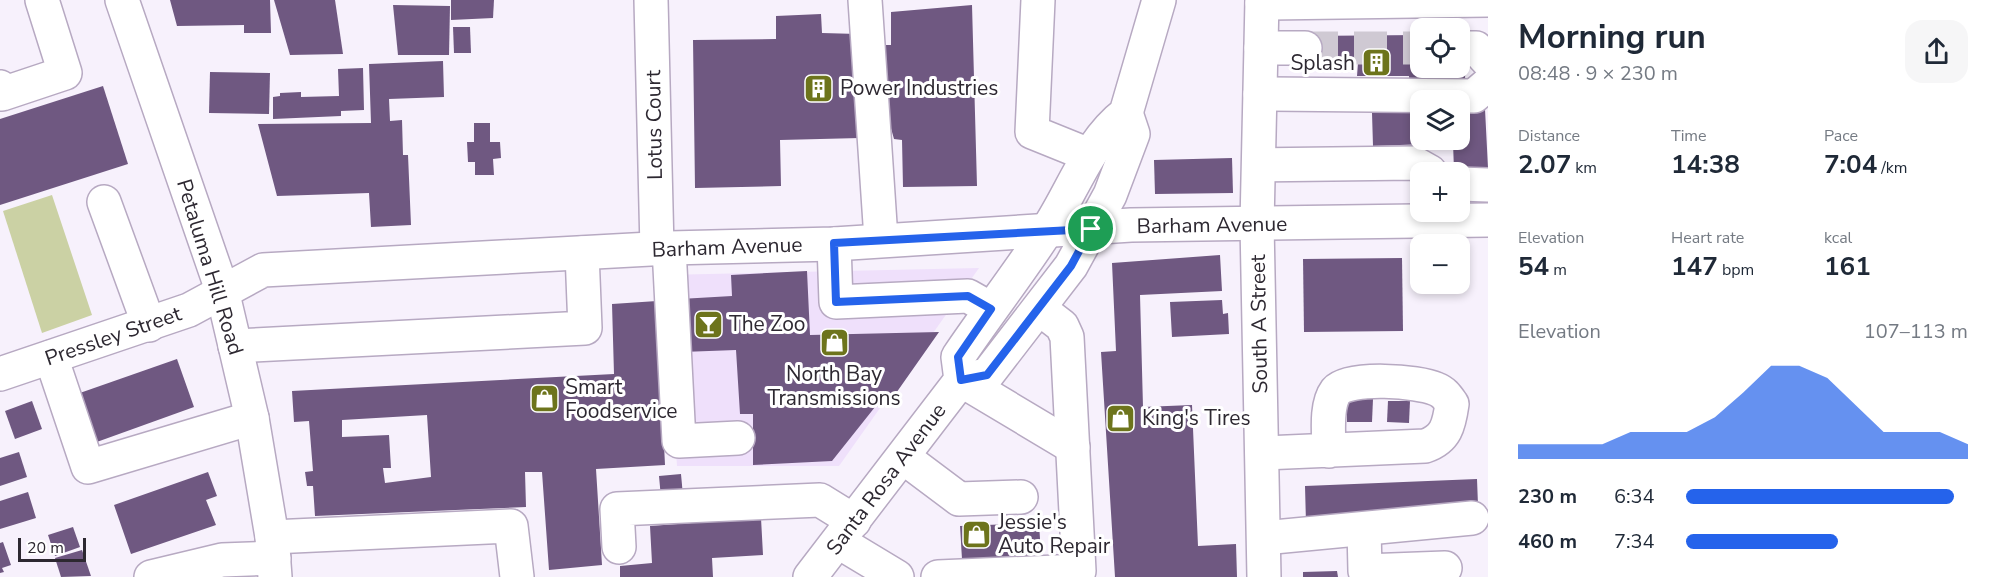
<!DOCTYPE html>
<html lang="en">
<head>
<meta charset="utf-8">
<style>
	body { margin:0; font-family:"Nunito Sans",sans-serif; background:#f6f6f7; color:#1f2937; height:100vh; display:flex; flex-direction:column; font-size:22px; white-space:nowrap }
	* { box-sizing:border-box; margin:0 }
	p { font-size:20px; color:#747a83 }
	.icon { flex:none; width:33px; height:33px; fill:none; stroke:currentColor; stroke-width:2; stroke-linecap:round; stroke-linejoin:round }
	.map { position:relative; flex:1; overflow:hidden }
	.details { display:flex; flex-direction:column; background:#fff; width:510px }
	.details>* { flex:none }
	.controls { position:absolute; left:1410px; top:18px; display:grid; gap:12px }
	.controls a { display:grid; place-items:center; width:60px; height:60px; border-radius:12px; background:#fff; box-shadow:0 3px 9px #0003; font-size:30px }
	.scale { position:absolute; left:18px; bottom:15px; width:68px; box-sizing:border-box; padding-left:6px; border:3px solid #2d2831; border-top:0; font-size:16px; line-height:21px; white-space:nowrap; color:#2d2831; -webkit-text-stroke:4px #fff; paint-order:stroke }
	.pin { position:absolute; display:grid; place-items:center; width:51px; height:51px; color:#fff; margin:-26px; border:3px solid #fff; border-radius:50%; box-shadow:0 2px 6px #0007 }
	.round { display:grid; place-items:center; flex:none; width:63px; height:63px; border-radius:18px; background:#f6f6f7 }
	.head { display:flex; align-items:center; justify-content:space-between; height:102px; padding:0 30px }
	h1 { font-size:33px; font-weight:700; line-height:45px }
	.metrics { display:grid; grid-template-columns:repeat(3,1fr); gap:9px; height:102px; padding:6px 30px }
	.metrics div { display:grid; align-content:center }
	.metrics b { font-size:26px; font-weight:700 }
	.metrics small { font-size:16px; font-weight:400 }
	.metrics p { font-size:16px }
	.chart { height:168px; padding:12px 30px }
	.chart p { display:flex; justify-content:space-between }
	.chart svg { width:100%; height:108px; margin-top:6px; fill:#2563eb; opacity:.7 }
	ul { padding:0 30px; list-style:none; font-size:20px }
	li { display:grid; grid-template-columns:96px 72px 1fr; align-items:center; height:45px }
	li i { height:15px; border-radius:8px; background:#2563eb }
	main { display:flex; flex:1; min-height:0 }
	.map>svg:first-child { display:block }
	.built { fill:#efe0fb }
	.green { fill:#cbd1a4 }
	.building { fill:#6f5881; fill-rule:evenodd }
	.lines { fill:none; stroke-linecap:round; stroke-linejoin:round }
	.minor-tunnel { stroke:#cfc9d3; stroke-width:33; stroke-dasharray:33 16; stroke-linecap:butt }
	.minor-casing { stroke:#b7a9c2; stroke-width:36 }
	.major-casing { stroke:#b7a9c2; stroke-width:36 }
	.minor { stroke:#fff; stroke-width:33 }
	.major { stroke:#fff; stroke-width:33 }
	.route-casing { stroke:#fff; stroke-width:12 }
	.route { stroke:#2563eb; stroke-width:8 }
	.labels { text-anchor:middle; dominant-baseline:central; stroke-width:6; stroke-linejoin:round; paint-order:stroke }
	.poi-label { font-size:21px; fill:#2d2831; stroke:#fff; text-anchor:start }
	.street-label { font-size:21px; fill:#2d2831; stroke:#fff }
</style>
</head>
<body>
<main>
<div class="map">
<svg width="1488" height="577" viewBox="0 0 1488 577">
	<rect width="100%" height="100%" fill="#f7f1fc"/>
	<path class="built" d="M979,268L839,466H677L664,275Z"/>
	<path class="green" d="M52,195L92,315L42,333L3,211Z"/>
	<g class="building">
		<path d="M170,0H270L271,33H244V25L177,26Z"/>
		<path d="M274,0H335L343,54L290,55Z"/>
		<path d="M451,0H494L493,18L451,20Z"/>
		<path d="M393,5L450,6L449,55H398Z"/>
		<path d="M972,5L977,186L903,187L902,140L894,139L883,100V45H891V12Z"/>
		<path d="M821,14L822,33L858,34L860,138L780,140L781,186L695,188L693,40L776,39V16Z"/>
		<path d="M453,27H470L471,53H454Z"/>
		<path d="M1460,34L1466,60L1465,78H1442V92H1410L1409,76H1357L1358,63L1305,62L1304,36L1420,35V68H1460Z"/>
		<path d="M443,61L444,97L389,99L390,121L402,120L403,155H408L411,225L371,227L369,193L277,196L258,124L371,123L369,64Z"/>
		<path d="M363,68L364,110L341,111V116L273,119V97L280,96V93L301,92V97L339,96L338,69Z"/>
		<path d="M210,72L270,73L269,114L209,113Z"/>
		<path d="M103,86L128,164L0,205V119Z"/>
		<path d="M1485,109L1488,168L1454,170L1453,143L1373,146L1372,113L1420,111V140H1460V110Z"/>
		<path d="M474,123H490V142H500L501,158L493,159L494,175H475V162H468L467,142H474Z"/>
		<path d="M1232,158L1233,193L1155,194L1154,160Z"/>
		<path d="M1220,255L1222,291L1140,295L1143,407L1192,405L1198,546L1236,544L1237,577H1115L1101,352L1116,351L1112,263Z"/>
		<path d="M1402,258L1403,331L1304,332L1303,259Z"/>
		<path d="M807,271L810,335L939,332L887,406L875,407L832,461L753,465V414H740L736,350L682,352L680,299L732,296L731,275Z"/>
		<path d="M1222,300L1223,314L1228,313L1229,334L1172,337L1170,302Z"/>
		<path d="M657,301L665,465L596,469L602,565L549,570L542,472H525L526,507L315,516L313,486H307L305,472L313,471L309,421L294,422L292,391L614,374L612,304ZM427,415L431,477L385,483L383,468H391L389,435L342,437V420Z"/>
		<path d="M177,359L194,407L94,443L77,394Z"/>
		<path d="M1347,399H1373L1372,422H1347Z"/>
		<path d="M32,401L42,429L15,439L5,411Z"/>
		<path d="M1388,401H1410L1409,423L1387,422Z"/>
		<path d="M19,452L27,477L0,486V458Z"/>
		<path d="M208,472L217,496L206,500L216,525L131,554L114,505Z"/>
		<path d="M681,474L683,496L661,498L659,476Z"/>
		<path d="M1477,479L1478,505L1397,508V515L1306,523L1305,486Z"/>
		<path d="M28,492L36,518L0,529V501Z"/>
		<path d="M761,518L763,555L712,558L713,577H620V566L652,563L650,526Z"/>
		<path d="M1039,523L1041,556L962,559L960,526Z"/>
		<path d="M73,527L80,547L55,556L48,535Z"/>
		<path d="M3,542L11,565L2,568L4,572L0,573V543Z"/>
		<path d="M82,550L91,576L61,577L55,558Z"/>
		<path d="M1337,571L1338,577H1303V572Z"/>
	</g>
	<g class="lines">
		<path class="minor-tunnel" d="M1305,48H1420"/>
		<defs>
			<g id="minor">
				<path d="M651,0L657,249"/>
				<path d="M865,0L881,239"/>
				<path d="M1038,0L1032,132L1089,155"/>
				<path d="M1262,0L1257,224L1264,577"/>
				<path d="M1262,3L1488,0"/>
				<path d="M1261,48H1305"/>
				<path d="M1466,48H1476L1488,61"/>
				<path d="M0,87L2,94L65,73L42,0"/>
				<path d="M1260,94L1474,96L1488,84"/>
				<path d="M1259,165L1414,163L1430,172"/>
				<path d="M1460,184L1488,185"/>
				<path d="M104,202L149,325"/>
				<path d="M834,244L836,302L968,296L991,309"/>
				<path d="M669,248L679,441L738,438"/>
				<path d="M235,346L585,328L582,253"/>
				<path d="M51,357L88,467L252,418"/>
				<path d="M0,374L189,310L263,270L669,248L834,244L1131,225L1488,220"/>
				<path d="M961,380L1073,447"/>
				<path d="M1262,453L1425,446C1446,439 1449,425 1452,404C1447,397 1444,392 1436,389C1419,381 1349,376 1336,391C1325,406 1329,434 1329,451"/>
				<path d="M903,457L959,499L1021,497"/>
				<path d="M1364,529L1365,571L1445,568"/>
				<path d="M272,537L511,526L517,577"/>
				<path d="M1264,538L1472,518"/>
				<path d="M839,542L897,577"/>
				<path d="M619,547L617,509L820,500L854,521"/>
				<path d="M151,577L222,560L274,558"/>
				<path d="M938,577L1079,571L1067,337L1062,326L1040,309"/>
			</g>
			<g id="major">
				<path d="M122,0L222,290L252,418L272,537L275,577"/>
				<path d="M961,380L987,375L1071,266L1110,195L1133,134L1126,113"/>
				<path d="M810,577L961,380L958,357C987,314 1019,273 1047,230C1073,191 1088,142 1126,113L1159,0"/>
			</g>
		</defs>
		<use href="#minor" class="minor-casing"/>
		<use href="#major" class="major-casing"/>
		<use href="#minor" class="minor"/>
		<use href="#major" class="major"/>
	</g>
	<g class="lines">
		<defs>
			<path id="route" d="M1091,229L1071,266L987,375L961,380L958,357L991,309L968,296L836,302L834,243Z"/>
		</defs>
		<use href="#route" class="route-casing"/>
		<use href="#route" class="route"/>
	</g>
	<defs>
		<symbol id="building-square" viewBox="-11 -11 22 22"><rect x="-9" y="-9" width="18" height="18" rx="4" fill="#6d741c" stroke="#fff"/><path d="M-4-6H4V6H1V3H-1V6H-4ZM-2.5-4.3h1.7v1.8h-1.7ZM.8-4.3h1.7v1.8H.8ZM-2.5-1h1.7V.8h-1.7ZM.8-1h1.7V.8H.8Z" fill="#fff"/></symbol>
		<symbol id="bar-square" viewBox="-11 -11 22 22"><rect x="-9" y="-9" width="18" height="18" rx="4" fill="#6d741c" stroke="#fff"/><path d="M-6-5H6L.8 .8V4.5H3.5V6h-7V4.5H-.8V.8Z" fill="#fff"/></symbol>
		<symbol id="shop-square" viewBox="-11 -11 22 22"><rect x="-9" y="-9" width="18" height="18" rx="4" fill="#6d741c" stroke="#fff"/><path d="M-5-2.5h2.3a2.7 3.5 0 0 1 5.4 0H5L5.5 6h-11ZM-1.5-2.5h3a1.5 2.3 0 0 0-3 0Z" fill="#fff"/></symbol>
	</defs>
	<g fill-rule="evenodd">
		<use href="#building-square" x="1360" y="46" width="33" height="33"/>
		<use href="#building-square" x="802" y="72" width="33" height="33"/>
		<use href="#bar-square" x="692" y="308" width="33" height="33"/>
		<use href="#shop-square" x="818" y="326" width="33" height="33"/>
		<use href="#shop-square" x="528" y="382" width="33" height="33"/>
		<use href="#shop-square" x="1104" y="402" width="33" height="33"/>
		<use href="#shop-square" x="960" y="518" width="33" height="33"/>
	</g>
	<g class="labels">
		<g class="poi-label">
			<text x="1355" y="63" text-anchor="end">Splash</text>
			<text x="840" y="88">Power Industries</text>
			<text x="729" y="324">The Zoo</text>
			<text x="834" y="374" text-anchor="middle">North Bay<tspan x="834" dy="24">Transmissions</tspan></text>
			<text x="565" y="387">Smart<tspan x="565" dy="24">Foodservice</tspan></text>
			<text x="1142" y="418">King's Tires</text>
			<text x="998" y="522">Jessie's<tspan x="998" dy="24">Auto Repair</tspan></text>
		</g>
		<g class="street-label">
			<text transform="translate(654 125) rotate(-91)">Lotus Court</text>
			<text transform="translate(1212 225) rotate(-1)">Barham Avenue</text>
			<text transform="translate(727 247) rotate(-2)">Barham Avenue</text>
			<text transform="translate(210 267) rotate(73)">Petaluma Hill Road</text>
			<text transform="translate(1259 324) rotate(-91)">South A Street</text>
			<text transform="translate(113 336) rotate(-19)">Pressley Street</text>
			<text transform="translate(886 479) rotate(-53)">Santa Rosa Avenue</text>
		</g>
	</g>
</svg>
<div class="controls">
<a><svg class="icon" aria-label="locate" viewBox="0 0 24 24"><circle cx="12" cy="12" r="6"/><path d="M12 2v4M12 18v4M2 12h4M18 12h4"/></svg></a>
<a><svg class="icon" aria-label="layers" viewBox="0 0 24 24"><path d="M12 4l9 5-9 5-9-5zM3 14l9 5 9-5"/></svg></a>
<a>+</a>
<a>−</a>
</div>
<div class="scale">20 m</div>
<div class="pin" style="left:1091px;top:229px;background:#1e9e55"><svg class="icon" aria-label="arrive" viewBox="0 0 24 24"><path d="M6 21V4h12l-3 4 3 4H6"/></svg></div>
</div>
<section class="details">
<div class="head"><div><h1>Morning run</h1><p>08:48 · 9 × 230 m</p></div><a class="round"><svg class="icon" aria-label="share" viewBox="0 0 24 24"><path d="M12 15V3M7 8l5-5 5 5M5 13v7h14v-7"/></svg></a></div>
<div class="metrics">
<div><p>Distance</p><b>2.07<small> km</small></b></div>
<div><p>Time</p><b>14:38</b></div>
<div><p>Pace</p><b>7:04<small> /km</small></b></div>
</div>
<div class="metrics">
<div><p>Elevation</p><b>54<small> m</small></b></div>
<div><p>Heart rate</p><b>147<small> bpm</small></b></div>
<div><p>kcal</p><b>161</b></div>
</div>
<div class="chart"><p><span>Elevation</span>107–113 m</p>
<svg viewBox="0 0 160 44" preserveAspectRatio="none"><path d="M0 44V38L10 38L20 38L30 38L40 33L50 33L60 33L70 27L80 17L90 6L100 6L110 11L120 22L130 33L140 33L150 33L160 38V44z"/></svg>
</div>
<ul>
<li><b>230 m</b>6:34<i style="width:95%"></i></li>
<li><b>460 m</b>7:34<i style="width:54%"></i></li>
</ul>
</section>
</main>
</body>
</html>
